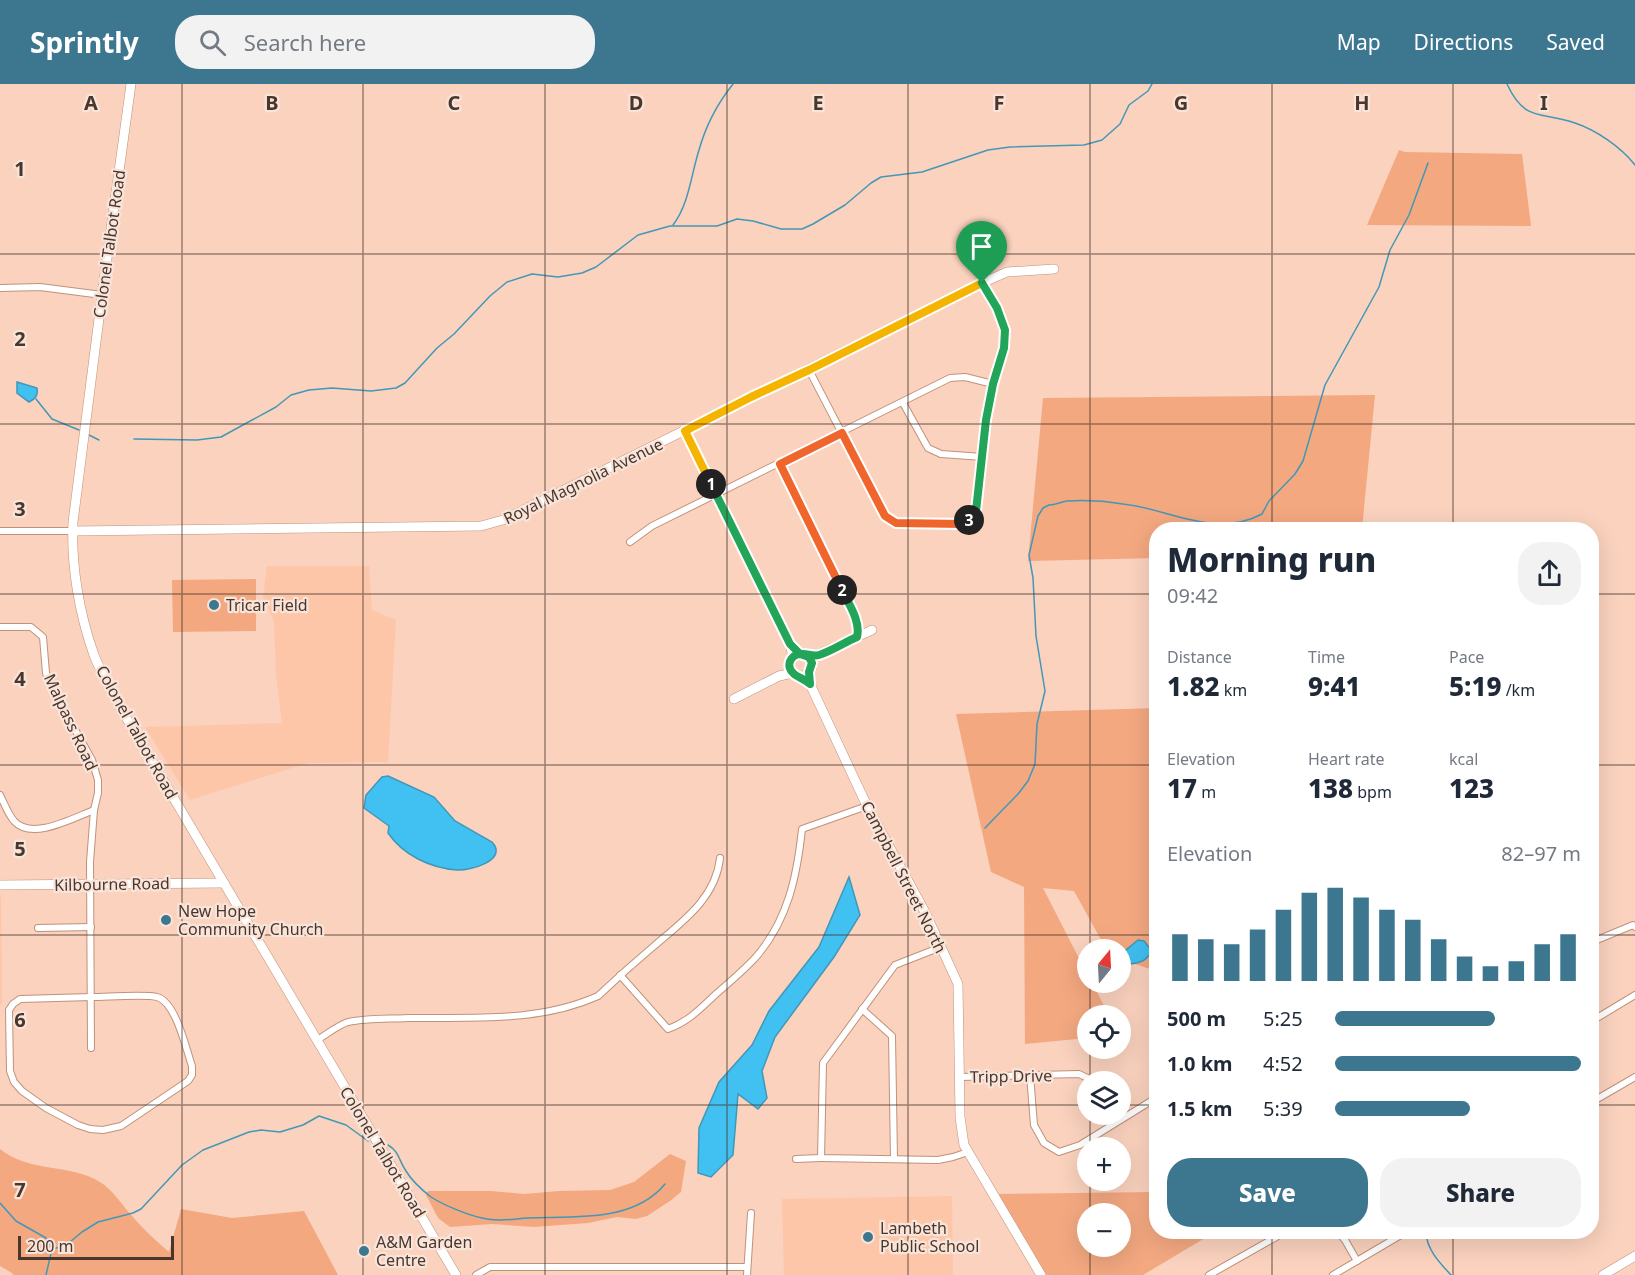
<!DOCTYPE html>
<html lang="en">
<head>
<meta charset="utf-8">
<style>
	body { margin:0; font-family:"Noto Sans",sans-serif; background:#f2f2f3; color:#1f2937; height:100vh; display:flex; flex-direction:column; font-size:22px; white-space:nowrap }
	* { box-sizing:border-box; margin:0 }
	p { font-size:20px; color:#747a83 }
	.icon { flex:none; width:33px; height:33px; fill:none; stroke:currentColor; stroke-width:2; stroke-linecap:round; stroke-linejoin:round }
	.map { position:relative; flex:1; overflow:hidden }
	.side { position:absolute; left:1149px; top:438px; width:450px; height:717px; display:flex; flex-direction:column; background:#fff; border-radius:24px; box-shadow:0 6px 24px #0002 }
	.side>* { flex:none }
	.needle { width:39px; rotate:18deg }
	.controls { position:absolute; left:1077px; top:855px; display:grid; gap:12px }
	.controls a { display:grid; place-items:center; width:54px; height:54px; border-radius:50%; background:#fff; box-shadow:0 6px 24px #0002; font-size:30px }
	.scale { position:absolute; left:18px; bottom:15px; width:156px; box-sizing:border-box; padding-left:6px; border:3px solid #49362c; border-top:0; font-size:16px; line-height:21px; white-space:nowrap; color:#49362c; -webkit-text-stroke:4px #f9e4da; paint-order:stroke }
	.pin { position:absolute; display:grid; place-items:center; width:51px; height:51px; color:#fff; margin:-62px -26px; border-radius:50% 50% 50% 0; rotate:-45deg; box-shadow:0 0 6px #0007 }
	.pin .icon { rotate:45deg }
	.km { position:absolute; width:30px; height:30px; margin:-15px; border-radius:50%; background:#222; color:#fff; font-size:16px; line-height:30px; text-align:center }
	.round { display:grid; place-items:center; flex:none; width:63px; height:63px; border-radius:24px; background:#f2f2f3 }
	.headline { display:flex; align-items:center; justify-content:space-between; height:102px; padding:0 18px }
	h1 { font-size:33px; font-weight:800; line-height:45px }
	.figures { display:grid; grid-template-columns:repeat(3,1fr); gap:9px; height:102px; padding:6px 18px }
	.figures div { display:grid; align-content:center }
	.figures b { font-size:26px; font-weight:800 }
	.figures small { font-size:16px; font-weight:400 }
	.figures p { font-size:16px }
	.chart { height:168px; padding:12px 18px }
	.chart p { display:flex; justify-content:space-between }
	.chart svg { width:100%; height:108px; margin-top:6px; stroke:#3c768f; stroke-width:6 }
	.primary-button { display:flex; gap:12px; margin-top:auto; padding:12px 18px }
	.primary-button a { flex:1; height:69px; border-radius:24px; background:#3c768f; color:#fff; font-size:24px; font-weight:800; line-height:69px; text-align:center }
	.primary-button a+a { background:#f2f2f3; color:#1f2937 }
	ul { padding:0 18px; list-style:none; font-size:20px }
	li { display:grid; grid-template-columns:96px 72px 1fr; align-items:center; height:45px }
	li i { height:15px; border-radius:8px; background:#3c768f }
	header { display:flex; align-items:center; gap:36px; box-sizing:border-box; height:84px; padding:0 30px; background:#3c768f; color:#fff }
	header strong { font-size:28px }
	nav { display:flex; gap:33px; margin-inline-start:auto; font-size:21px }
	.search { width:420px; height:54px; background:#f2f2f3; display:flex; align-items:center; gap:15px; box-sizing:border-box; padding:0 21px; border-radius:24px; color:#747a83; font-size:22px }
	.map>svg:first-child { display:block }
	.built { fill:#fec6a9 }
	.green { fill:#f3a880; fill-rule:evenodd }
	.water { fill:#40c1f2; stroke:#4397b7; stroke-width:1.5 }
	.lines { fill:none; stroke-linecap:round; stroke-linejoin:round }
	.stream { stroke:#4397b7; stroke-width:1.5 }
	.street-casing { stroke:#c0927a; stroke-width:8 }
	.secondary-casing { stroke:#c0927a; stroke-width:10 }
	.street { stroke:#fff; stroke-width:6 }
	.secondary { stroke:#fff; stroke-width:9 }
	.split-1-casing { stroke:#fff; stroke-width:12 }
	.split-2-casing { stroke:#fff; stroke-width:12 }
	.split-3-casing { stroke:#fff; stroke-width:12 }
	.split-4-casing { stroke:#fff; stroke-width:12 }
	.split-1 { stroke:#f5b400; stroke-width:8 }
	.split-2 { stroke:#22a559; stroke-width:8 }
	.split-3 { stroke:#f0652b; stroke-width:8 }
	.split-4 { stroke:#22a559; stroke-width:8 }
	.grid { fill:none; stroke:#49362c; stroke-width:1.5; stroke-opacity:0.55 }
	.poi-dot { fill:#3c768f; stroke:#f9e4da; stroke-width:2 }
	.labels { text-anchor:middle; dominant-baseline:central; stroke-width:4.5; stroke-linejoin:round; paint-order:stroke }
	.street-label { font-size:16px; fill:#49362c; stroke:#f9e4da }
	.poi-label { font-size:16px; fill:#49362c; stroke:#f9e4da; text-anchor:start }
	.grid-label { font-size:20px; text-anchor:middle; font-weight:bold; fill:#49362c; stroke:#f9e4da; stroke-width:4.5; stroke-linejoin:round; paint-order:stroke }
</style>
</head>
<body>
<header>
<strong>Sprintly</strong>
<div class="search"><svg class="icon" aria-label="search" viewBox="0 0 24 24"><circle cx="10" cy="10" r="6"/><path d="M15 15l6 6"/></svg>Search here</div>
<nav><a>Map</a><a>Directions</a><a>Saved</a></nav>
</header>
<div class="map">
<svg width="1635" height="1191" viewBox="0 0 1635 1191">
	<rect width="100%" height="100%" fill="#fad2be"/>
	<g class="built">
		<path d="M267,482H369L372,526L396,536L388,678L308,679L190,716L145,643L282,639L276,592L274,537L263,513Z"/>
		<path d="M0,811H1L2,920H0Z"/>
		<path d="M952,1112L953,1191H784L782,1115Z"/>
	</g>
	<g class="green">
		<path d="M1399,66L1405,68L1522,70L1531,142L1367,141Z"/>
		<path d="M1375,311L1362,445L1156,446V474L1028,477L1043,314Z"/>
		<path d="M256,495V547L173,548L172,496Z"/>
		<path d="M1156,624V887L1135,880L1121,883L1120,866L1106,865L1074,807L1043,804L1087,890L1088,898L1092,899L1109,931L1088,932L1087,954L1025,960L1024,803L991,788L956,630Z"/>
		<path d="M0,1065C29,1089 69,1079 100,1098C113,1106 122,1121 132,1132C143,1145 156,1157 169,1168L181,1125L232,1134L304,1127L338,1191H13L12,1189L0,1182Z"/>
		<path d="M670,1070L686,1077L681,1108L670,1117L647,1132L636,1135L617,1133L588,1139L534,1143L492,1140L450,1143L438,1134L425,1109L429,1107H491L524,1110L559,1107L610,1106L634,1098Z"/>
		<path d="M1156,1108V1148H1215L1143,1191H1037L991,1110ZM1088,1130H1120V1162H1088Z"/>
	</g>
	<g class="water">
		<path d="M17,298L37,304C38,312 36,314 29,318L17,309Z"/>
		<path d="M388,692L434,713L455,737L492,758C509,776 470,787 457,786C430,784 403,771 388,749L389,742L364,724L366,711L382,693Z"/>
		<path d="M849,793L860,831L834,873L775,953L762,987L767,1014L758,1025L738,1010L733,1071L711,1093L698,1089L699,1044L719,998L752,961L769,927L819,863Z"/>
		<path d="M1138,856L1144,857L1152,867C1146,877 1141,879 1129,880L1124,874L1126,866Z"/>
	</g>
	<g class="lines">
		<g class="stream">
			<path d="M1507,0C1525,39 1541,27 1575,39C1596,46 1621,63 1635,81"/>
			<path d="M673,141C689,120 691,91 699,66C706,41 717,20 733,0"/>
			<path d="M36,315L52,335L79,346"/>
			<path d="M89,351L99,356"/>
			<path d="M134,355L197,356L221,353L276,323L291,311L309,306L332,304L371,307L396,304L405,299L437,264L454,250L490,212L507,198L532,190L558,193L582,189L596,183L638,151L670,142H717L737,135L753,137L781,145H802L813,140L845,121L871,99L881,93L922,88L988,66L1010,63L1084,61L1102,56L1120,40L1129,21L1148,7L1152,0"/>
			<path d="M985,744L1018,710L1028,697L1035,680L1037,640L1045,607L1036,552L1033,494L1029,471L1038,432L1043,424L1049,421C1056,421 1060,418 1067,417C1085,416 1105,417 1123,420C1170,425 1215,455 1262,430L1269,417L1295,390L1303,377L1325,301L1379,203L1390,166L1409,131L1428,79"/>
			<path d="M388,1061C399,1067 399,1077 406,1087C412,1097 422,1106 431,1113C443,1121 468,1131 482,1134C498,1138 512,1135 528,1134C573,1132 633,1139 665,1100"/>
			<path d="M0,1119L16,1137L46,1154L52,1165L46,1191"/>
			<path d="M1426,1149C1427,1166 1440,1179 1451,1191"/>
			<path d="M52,1165L65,1162L82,1148L98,1138L133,1129L141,1125L182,1081L203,1066L249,1048L261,1046L280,1048L303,1041L319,1032L346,1041L368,1057"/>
		</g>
		<defs>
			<g id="street">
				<path d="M0,204L40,203L102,211"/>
				<path d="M809,286L885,432L896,439H963L971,435L976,427L986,336L993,300L1004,264L1005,246L997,224L982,199"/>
				<path d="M903,319L928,364L941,370L983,373"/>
				<path d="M780,380L857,537L859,547L857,553"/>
				<path d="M0,447H73"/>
				<path d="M630,458L652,442L950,294L965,293L993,300"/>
				<path d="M0,543H31L43,553L46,589L50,601L92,676L98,696V709L94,726L90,778L91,964"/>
				<path d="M0,711C4,719 8,730 14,737C32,757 73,734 94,726"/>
				<path d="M38,844L91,843"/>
				<path d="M1592,858L1633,841L1635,843"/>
				<path d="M941,863L895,881L823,979L821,1074L938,1076L953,1073L968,1068"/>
				<path d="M620,891L668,945C688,938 701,924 716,910C730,898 744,886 756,873C788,836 797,792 802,745L867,722"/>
				<path d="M92,913C106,913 146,910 157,913C176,918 186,965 192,982V991L188,997L121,1042L103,1046L90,1045L78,1041L46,1024L22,1007L14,998L10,987L9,926L13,920L20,915Z"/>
				<path d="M862,925L892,952L894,1075"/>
				<path d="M1156,933L1154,935L1156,943"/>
				<path d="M1592,937L1635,911"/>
				<path d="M317,956C326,951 338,941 348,938C367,934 389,935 408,934C471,933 538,939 598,912C616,895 635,878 654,862C682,838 716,814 720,774"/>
				<path d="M1030,991L1034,1041L1044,1059L1059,1068L1080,1061L1156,1014"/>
				<path d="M960,993L1079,990L1096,998"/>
				<path d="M1592,1018L1635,993"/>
				<path d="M796,1075L821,1074"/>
				<path d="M1338,1148L1345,1156L1357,1177"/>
				<path d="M476,1191L490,1183H746"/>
				<path d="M747,1191L751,1129"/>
				<path d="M1209,1191L1285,1148"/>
				<path d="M1333,1191L1406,1148"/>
			</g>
			<g id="secondary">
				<path d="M131,0L102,211L73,438C71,481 79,529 94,571C101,589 112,607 121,625L456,1191"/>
				<path d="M685,347L790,560L793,573"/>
				<path d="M73,447L481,442L503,436L554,411L982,199L1007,188L1054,185"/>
				<circle cx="801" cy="581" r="11"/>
				<path d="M811,577L817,571L872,546"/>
				<path d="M809,588L810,600L867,722L926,830L958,900L960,1033L964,1061L1041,1191"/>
				<path d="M734,615L779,592L793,589"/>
				<path d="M0,801L224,799"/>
				<path d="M1603,1191L1635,1172"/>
			</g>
		</defs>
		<use href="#street" class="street-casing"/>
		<use href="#secondary" class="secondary-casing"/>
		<use href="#street" class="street"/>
		<use href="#secondary" class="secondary"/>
	</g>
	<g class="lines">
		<defs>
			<path id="split-1" d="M711,400L685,347L751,313L809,286L982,199"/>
			<path id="split-2" d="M711,400L790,560L800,570L809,573L812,579L809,588L810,600C805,595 799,594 794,590C785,583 790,570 801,570C807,569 812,573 819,571C832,567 845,558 857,553C861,537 848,519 842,506"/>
			<path id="split-3" d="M842,506L780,380L842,349L885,432L896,439L963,440L969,436"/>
			<path id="split-4" d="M969,436L976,427L986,336L993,300L1004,264L1005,246L997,224L982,199"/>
		</defs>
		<use href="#split-1" class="split-1-casing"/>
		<use href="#split-2" class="split-2-casing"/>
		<use href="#split-3" class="split-3-casing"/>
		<use href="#split-4" class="split-4-casing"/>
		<use href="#split-1" class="split-1"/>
		<use href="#split-2" class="split-2"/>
		<use href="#split-3" class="split-3"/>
		<use href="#split-4" class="split-4"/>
	</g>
	<path class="grid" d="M182,0V1191M363,0V1191M545,0V1191M727,0V1191M908,0V1191M1090,0V866M1272,0V446M1453,0V446M0,170H1635M0,340H1635M0,510H1156M1592,510H1635M0,681H1156M1592,681H1635M0,851H1156M1592,851H1635M1090,898V932M1090,964V998M0,1021H1088M1120,1021H1156M1592,1021H1635M1090,1030V1064M1090,1096V1130M1272,1148V1191M1453,1148V1191M1090,1162V1191"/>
	<g class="poi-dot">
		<circle cx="214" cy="521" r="6"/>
		<circle cx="166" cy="836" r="6"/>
		<circle cx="868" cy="1153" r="6"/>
		<circle cx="364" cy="1167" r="6"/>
	</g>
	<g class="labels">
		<g class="street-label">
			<text transform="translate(109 160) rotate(-82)">Colonel Talbot Road</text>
			<text transform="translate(583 397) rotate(-26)">Royal Magnolia Avenue</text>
			<text transform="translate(71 638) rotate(65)">Malpass Road</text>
			<text transform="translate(137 648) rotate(61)">Colonel Talbot Road</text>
			<text transform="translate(904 793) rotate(63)">Campbell Street North</text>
			<text transform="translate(112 800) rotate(-1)">Kilbourne Road</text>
			<text transform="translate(1011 992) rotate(-1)">Tripp Drive</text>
			<text transform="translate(383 1068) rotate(59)">Colonel Talbot Road</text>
		</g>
		<g class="poi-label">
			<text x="226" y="521">Tricar Field</text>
			<text x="178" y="827">New Hope<tspan x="178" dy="18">Community Church</tspan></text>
			<text x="880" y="1144">Lambeth<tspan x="880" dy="18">Public School</tspan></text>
			<text x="376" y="1158">A&amp;M Garden<tspan x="376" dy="18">Centre</tspan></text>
		</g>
	</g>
	<g class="grid-label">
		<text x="91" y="26">A</text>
		<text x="272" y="26">B</text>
		<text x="454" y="26">C</text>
		<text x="636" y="26">D</text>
		<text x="818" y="26">E</text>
		<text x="999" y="26">F</text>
		<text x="1181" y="26">G</text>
		<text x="1362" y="26">H</text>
		<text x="1544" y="26">I</text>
		<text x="20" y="92">1</text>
		<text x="20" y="262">2</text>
		<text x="20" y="432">3</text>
		<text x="20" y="602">4</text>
		<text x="20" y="772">5</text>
		<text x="20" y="943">6</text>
		<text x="20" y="1113">7</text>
	</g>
</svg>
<div class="controls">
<a><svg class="needle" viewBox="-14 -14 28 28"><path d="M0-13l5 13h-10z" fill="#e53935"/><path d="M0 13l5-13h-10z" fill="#747a83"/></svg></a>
<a><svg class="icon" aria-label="locate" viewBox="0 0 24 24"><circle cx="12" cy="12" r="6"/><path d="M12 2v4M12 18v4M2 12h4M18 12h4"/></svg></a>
<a><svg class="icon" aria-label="layers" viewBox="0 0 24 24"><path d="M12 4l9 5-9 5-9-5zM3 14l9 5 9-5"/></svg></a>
<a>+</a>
<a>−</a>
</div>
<div class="scale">200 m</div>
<div class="pin" style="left:982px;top:199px;background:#1e9e55"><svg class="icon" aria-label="arrive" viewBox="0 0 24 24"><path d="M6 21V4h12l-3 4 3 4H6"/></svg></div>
<b class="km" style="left:711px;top:400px">1</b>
<b class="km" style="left:842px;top:506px">2</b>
<b class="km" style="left:969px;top:436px">3</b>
<section class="side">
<div class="headline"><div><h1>Morning run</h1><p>09:42</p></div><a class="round"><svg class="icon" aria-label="share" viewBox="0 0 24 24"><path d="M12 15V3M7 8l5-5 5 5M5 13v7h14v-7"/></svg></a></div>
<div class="figures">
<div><p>Distance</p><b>1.82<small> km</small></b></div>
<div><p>Time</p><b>9:41</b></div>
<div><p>Pace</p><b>5:19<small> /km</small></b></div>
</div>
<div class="figures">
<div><p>Elevation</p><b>17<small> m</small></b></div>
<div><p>Heart rate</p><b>138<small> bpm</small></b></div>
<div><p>kcal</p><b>123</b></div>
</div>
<div class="chart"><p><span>Elevation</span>82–97 m</p>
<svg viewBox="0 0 160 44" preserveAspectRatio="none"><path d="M5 44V25M15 44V27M25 44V29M35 44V23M45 44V15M55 44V8M65 44V6M75 44V10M85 44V15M95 44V19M105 44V27M115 44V34M125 44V38M135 44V36M145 44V29M155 44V25"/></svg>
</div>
<ul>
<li><b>500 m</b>5:25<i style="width:65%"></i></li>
<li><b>1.0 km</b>4:52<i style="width:100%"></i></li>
<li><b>1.5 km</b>5:39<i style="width:55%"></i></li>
</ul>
<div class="primary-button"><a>Save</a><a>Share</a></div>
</section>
</div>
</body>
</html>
